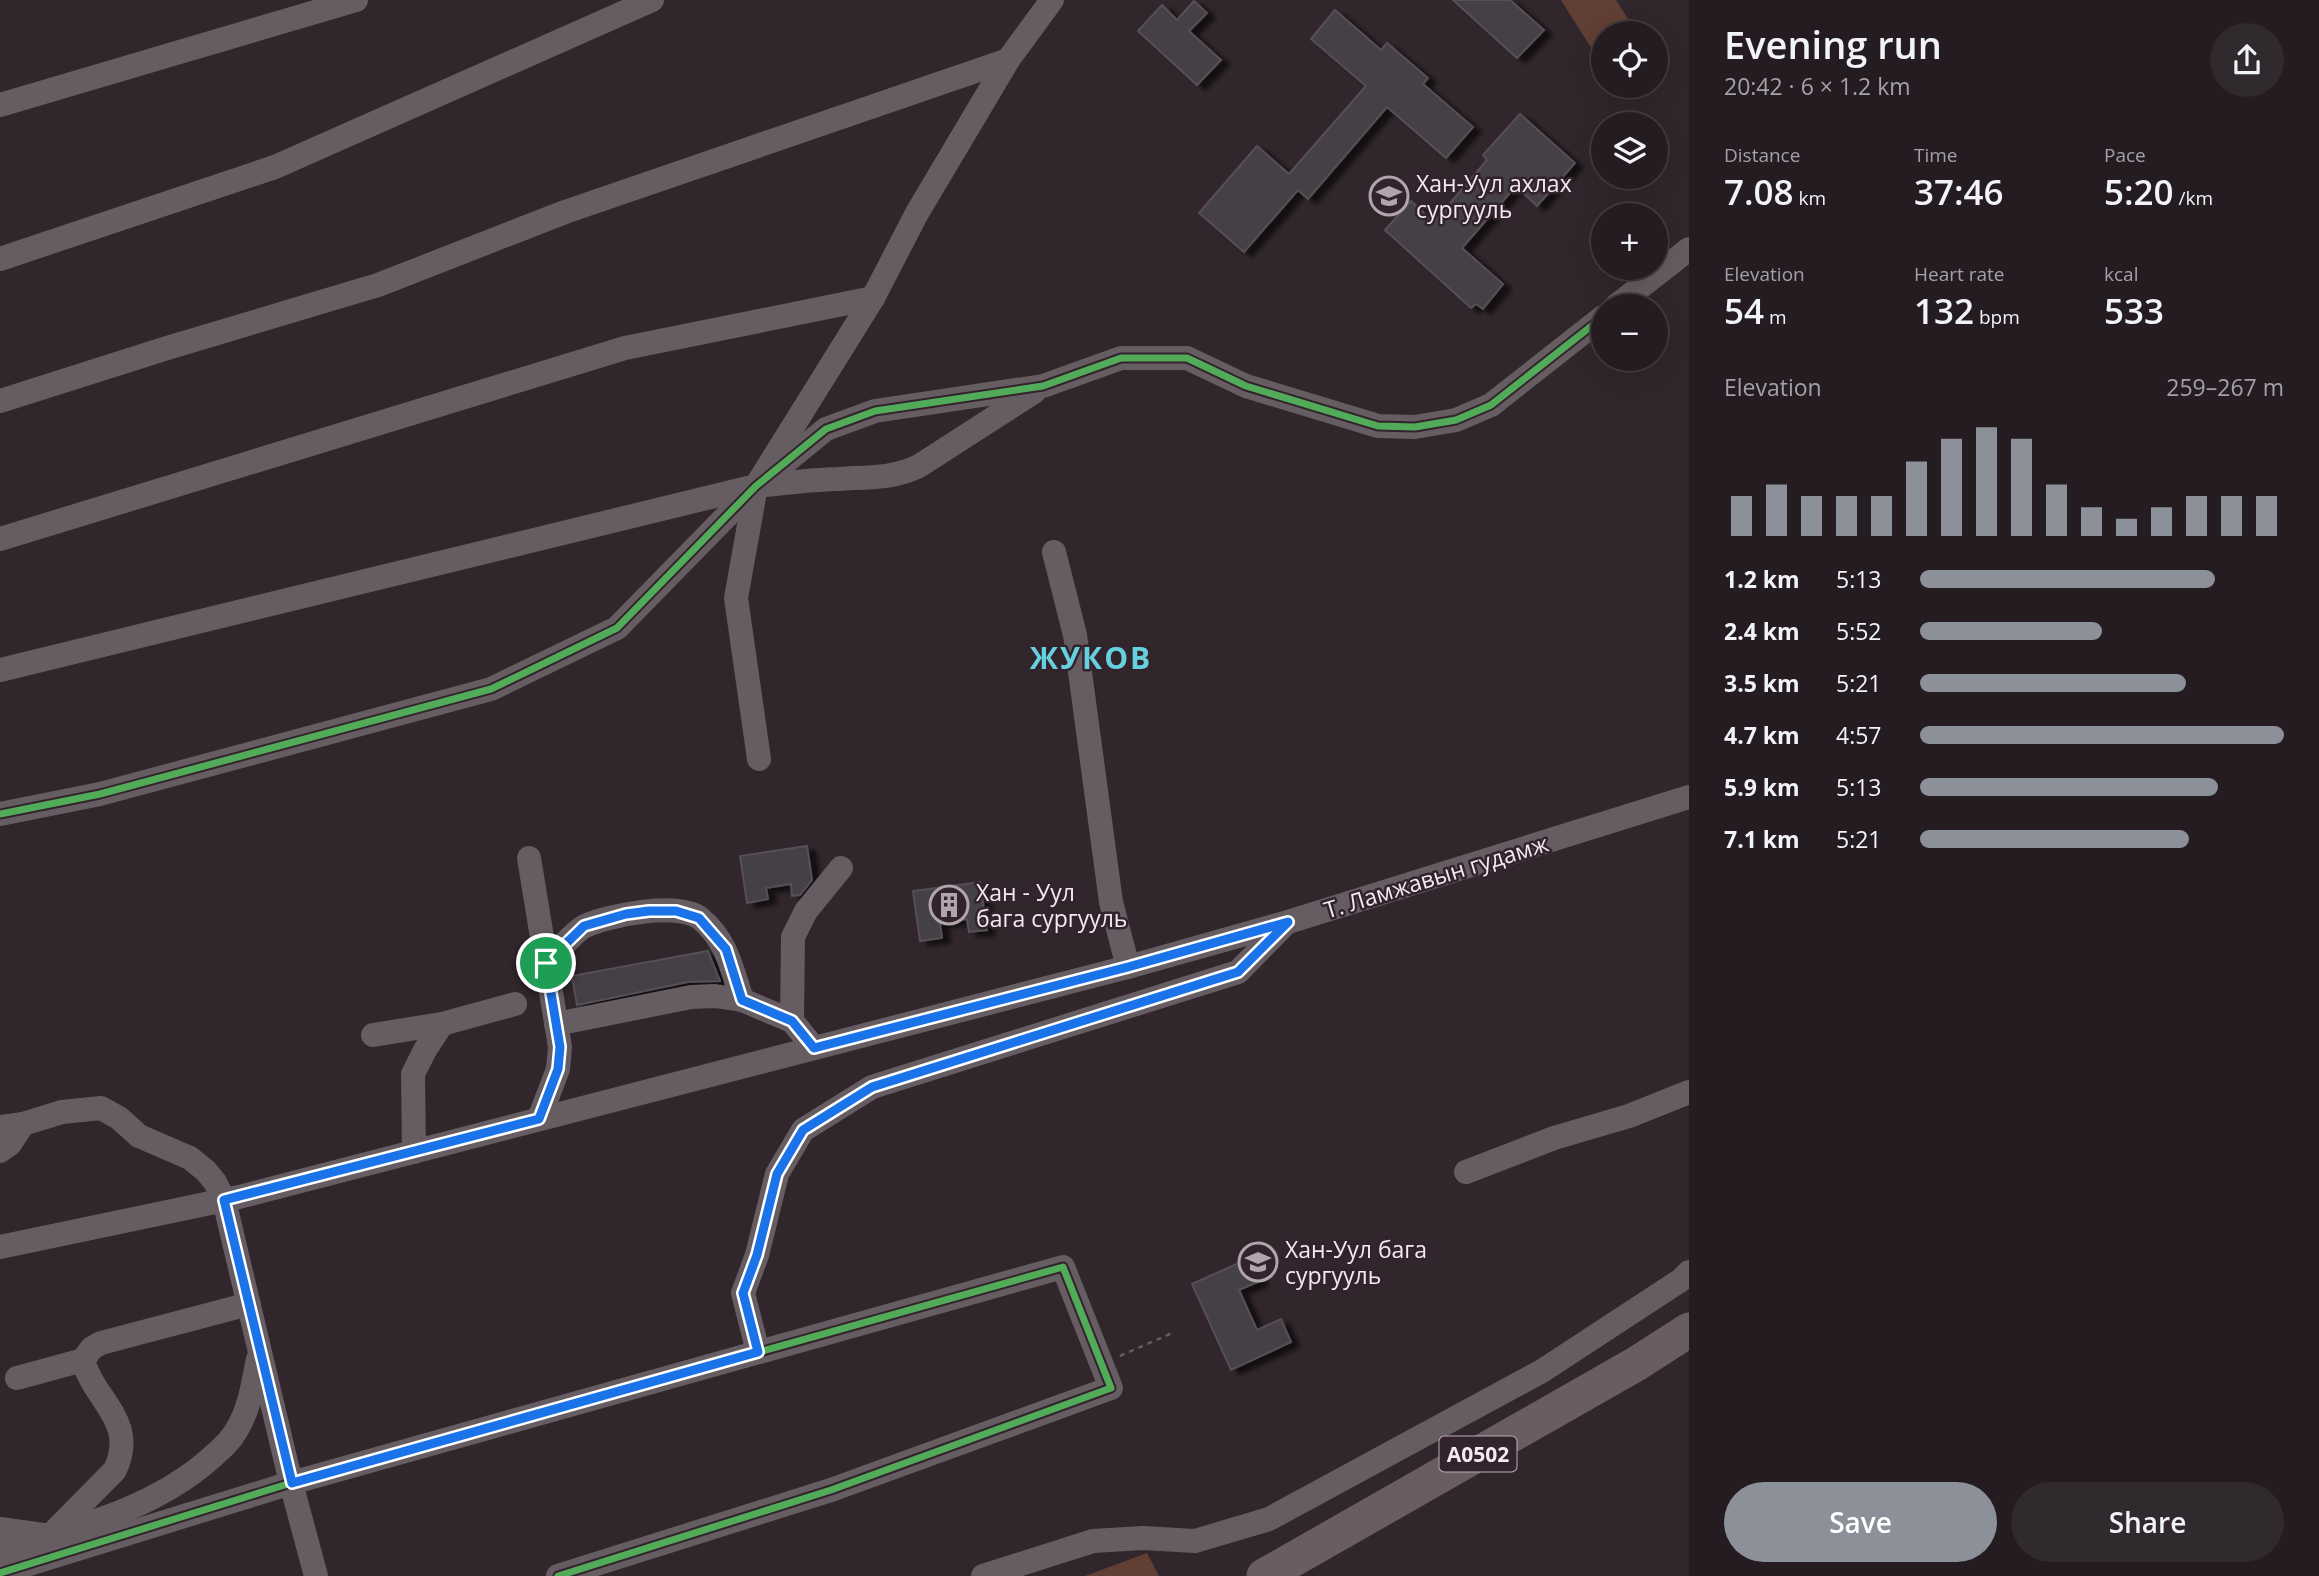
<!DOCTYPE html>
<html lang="en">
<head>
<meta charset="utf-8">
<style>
	body { margin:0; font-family:"Open Sans",sans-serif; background:#30292d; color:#f1f3f6; height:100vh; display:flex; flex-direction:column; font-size:26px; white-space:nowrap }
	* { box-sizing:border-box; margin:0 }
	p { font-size:23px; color:#a3a1a5 }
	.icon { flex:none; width:38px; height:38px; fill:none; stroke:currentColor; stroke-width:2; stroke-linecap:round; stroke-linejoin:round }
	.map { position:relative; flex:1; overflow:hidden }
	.side { display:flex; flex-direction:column; background:#241c20; width:630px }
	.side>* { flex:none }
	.controls { position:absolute; left:1591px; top:21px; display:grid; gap:14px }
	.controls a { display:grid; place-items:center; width:77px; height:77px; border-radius:50%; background:#241c20; box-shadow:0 7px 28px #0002,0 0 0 2px #413a3e; font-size:35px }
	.pin { position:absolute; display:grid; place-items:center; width:60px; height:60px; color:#fff; margin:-30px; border:4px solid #fff; border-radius:50%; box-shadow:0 2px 7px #0007 }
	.round { display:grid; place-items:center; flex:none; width:74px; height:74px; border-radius:37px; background:#30292d }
	.summary { display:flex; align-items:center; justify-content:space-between; height:119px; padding:0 35px }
	h1 { font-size:38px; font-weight:600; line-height:52px }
	.figures { display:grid; grid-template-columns:repeat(3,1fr); gap:10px; height:119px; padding:7px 35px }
	.figures div { display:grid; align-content:center }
	.figures b { font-size:35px; font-weight:600 }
	.figures small { font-size:19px; font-weight:400 }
	.figures p { font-size:19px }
	.chart { height:196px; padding:14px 35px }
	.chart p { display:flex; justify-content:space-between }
	.chart svg { width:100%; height:126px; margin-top:7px; stroke:#8c9099; stroke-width:6 }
	.primary-button { display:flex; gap:14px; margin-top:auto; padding:14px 35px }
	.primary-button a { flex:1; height:80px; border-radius:42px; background:#8c9099; color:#fff; font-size:28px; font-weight:600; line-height:80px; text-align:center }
	.primary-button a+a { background:#30292d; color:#f1f3f6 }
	ul { padding:0 35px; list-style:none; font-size:23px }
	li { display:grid; grid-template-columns:112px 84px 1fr; align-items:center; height:52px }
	li i { height:18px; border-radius:9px; background:#8c9099 }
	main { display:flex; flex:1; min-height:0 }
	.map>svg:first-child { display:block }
	.green { fill:#623f35 }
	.building { fill:#453f44; stroke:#564f54; stroke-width:2; filter:url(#shadow) }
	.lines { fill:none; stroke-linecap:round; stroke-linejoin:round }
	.path { stroke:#635c60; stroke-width:2.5; stroke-dasharray:5 5; stroke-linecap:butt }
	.minor { stroke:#665d62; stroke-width:24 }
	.highway { stroke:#6a5d61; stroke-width:35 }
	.cycleway-casing { stroke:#33232c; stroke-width:11 }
	.cycleway { stroke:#51ab58; stroke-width:7 }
	.route-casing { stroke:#fff; stroke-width:14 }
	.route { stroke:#1a73e8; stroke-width:9 }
	.labels { text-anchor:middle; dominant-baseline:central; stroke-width:5; stroke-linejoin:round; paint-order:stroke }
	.shield { fill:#33232c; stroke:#baaeb4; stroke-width:2 }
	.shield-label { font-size:21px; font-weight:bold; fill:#f4e9ef }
	.poi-label { font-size:23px; fill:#f4e9ef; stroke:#33232c; text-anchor:start }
	.street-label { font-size:23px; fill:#f4e9ef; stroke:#33232c }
	.district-label { font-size:30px; font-weight:bold; letter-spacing:2px; fill:#66d1de; stroke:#33232c }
</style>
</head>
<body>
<main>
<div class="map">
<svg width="1689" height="1576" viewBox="0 0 1689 1576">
	<defs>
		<filter id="shadow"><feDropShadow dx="8" dy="4.5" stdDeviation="2" flood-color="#0009"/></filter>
	</defs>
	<rect width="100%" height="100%" fill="#30262b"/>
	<g class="green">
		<path d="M1561,0H1616L1637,33H1603V60L1600,62Z"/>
		<path d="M1147,1553L1159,1576H1085Z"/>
	</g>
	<g class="building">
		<path d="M1453,0H1510L1544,30L1517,58Z"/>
		<path d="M1194,1L1207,13L1189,31L1221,60L1197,85L1138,31L1162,5L1177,20Z"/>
		<path d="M1335,10L1381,50L1387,43L1428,78L1423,84L1473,127L1446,158L1387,107L1308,199L1298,190L1244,252L1199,213L1257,146L1289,174L1366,86L1311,39Z"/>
		<path d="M1520,114L1575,163L1537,206L1516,186L1462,248L1503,284L1483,309L1476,304L1471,308L1385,230L1411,201L1434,222L1487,160L1483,155Z"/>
		<path d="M807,846L812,880L800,895L792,896L791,884L766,888L768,899L747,903L740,856Z"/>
		<path d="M980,882L987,930L969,932L967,919L940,923L942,938L920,941L913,891Z"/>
		<path d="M708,951L720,981L688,982L577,1005L572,976Z"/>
		<path d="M1250,1258L1260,1281L1239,1290L1257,1330L1281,1319L1291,1342L1231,1370L1192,1284Z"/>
	</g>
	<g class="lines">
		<path class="path" d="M1120,1356L1172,1333"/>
		<g class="minor">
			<path d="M0,105L356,0"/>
			<path d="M0,259L275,167L652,0"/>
			<path d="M1616,306L1689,249"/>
			<path d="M0,401L164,349L378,285L565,212L1008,60"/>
			<path d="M0,539L625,348L873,298"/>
			<path d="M1054,552L1075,635L1111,902L1128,967"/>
			<path d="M0,670L756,486C783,483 811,480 838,479C867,477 893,479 919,466L1034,392"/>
			<path d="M759,759L736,598L756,486L873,298L917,213L1008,60L1052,0"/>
			<path d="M0,814L100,794L491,689L617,628L756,486L826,429L875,411L1043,386L1121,358H1187L1246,386L1378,426L1415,427L1456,420L1491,405L1603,317"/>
			<path d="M529,858L560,1047L558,1069L539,1119"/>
			<path d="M546,963C557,953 573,932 585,926C609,915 680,901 701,919C727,941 732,969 742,1000"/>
			<path d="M792,1021L793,937L806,911L841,868"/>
			<path d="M556,1024L691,997L715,996L742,1000L792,1021L814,1048"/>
			<path d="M373,1035L442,1024L515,1004"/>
			<path d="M0,1127L23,1124L62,1112L101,1108L119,1118L139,1136L190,1158L206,1171L215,1182L224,1200L291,1483L316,1576"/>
			<path d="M0,1151L10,1144L23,1124"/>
			<path d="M414,1152L413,1074L425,1050L442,1024"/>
			<path d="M1466,1172L1554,1138L1629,1116L1689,1092"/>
			<path d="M0,1247L239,1197L1128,967L1288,922L1689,797"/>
			<path d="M758,1352L743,1293L757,1255L777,1174L803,1130L872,1087L1238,972L1286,923"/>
			<path d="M17,1378L83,1360"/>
			<path d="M0,1529L50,1536L115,1470C138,1421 94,1401 83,1360L92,1348L101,1343L249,1304"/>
			<path d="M0,1550C73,1529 153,1510 211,1458C220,1450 230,1442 236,1431C250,1409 253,1383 258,1359"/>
			<path d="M0,1573L291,1483L1063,1267L1111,1388L831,1490L558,1576"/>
			<path d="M983,1576L1093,1541L1143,1538L1195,1541L1269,1519L1542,1371L1681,1280L1689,1272"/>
		</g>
		<path class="highway" d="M1264,1576L1636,1364L1689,1330"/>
		<defs>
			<g id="cycleway">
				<path d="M0,814L100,794L491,689L617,628L756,486L826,429L875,411L1043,386L1121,358H1187L1246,386L1378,426L1415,427L1456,420L1491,405L1603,317"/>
				<path d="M0,1573L291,1483L1063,1267L1111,1388L831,1490L558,1576"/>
			</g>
		</defs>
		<use href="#cycleway" class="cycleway-casing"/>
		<use href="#cycleway" class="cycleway"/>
	</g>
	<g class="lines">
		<defs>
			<path id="route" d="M649,911H676L699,918L726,949L742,1000L792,1021L814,1048L1128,967L1288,922L1238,972L872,1087L803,1130L777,1174L757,1255L743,1293L758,1352L292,1483L224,1200L539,1119L558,1069L560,1047L546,963L584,926L626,914Z"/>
		</defs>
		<use href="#route" class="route-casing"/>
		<use href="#route" class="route"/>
	</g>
	<defs>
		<symbol id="school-ring" viewBox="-11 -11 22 22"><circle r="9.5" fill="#33232c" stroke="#afa5aa" stroke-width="1.5"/><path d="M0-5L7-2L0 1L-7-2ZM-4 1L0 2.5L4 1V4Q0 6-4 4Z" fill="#afa5aa"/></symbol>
		<symbol id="building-ring" viewBox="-11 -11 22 22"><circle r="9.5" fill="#33232c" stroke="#afa5aa" stroke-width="1.5"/><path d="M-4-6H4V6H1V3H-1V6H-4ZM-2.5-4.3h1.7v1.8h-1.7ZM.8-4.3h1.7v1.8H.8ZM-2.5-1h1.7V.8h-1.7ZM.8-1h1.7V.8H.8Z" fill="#afa5aa"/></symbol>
	</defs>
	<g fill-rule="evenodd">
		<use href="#school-ring" x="1367" y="174" width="44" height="44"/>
		<use href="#building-ring" x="927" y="883" width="44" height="44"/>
		<use href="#school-ring" x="1236" y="1240" width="44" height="44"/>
	</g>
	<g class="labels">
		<rect class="shield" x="1439.5" y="1436.5" width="77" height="35" rx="5"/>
		<g class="shield-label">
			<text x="1478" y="1454">A0502</text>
		</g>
		<g class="poi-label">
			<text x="1416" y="183">Хан-Уул ахлах<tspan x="1416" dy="26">сургууль</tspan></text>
			<text x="976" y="892">Хан - Уул<tspan x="976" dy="26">бага сургууль</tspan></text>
			<text x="1285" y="1249">Хан-Уул бага<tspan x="1285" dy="26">сургууль</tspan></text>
		</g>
		<g class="street-label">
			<text transform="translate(1436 876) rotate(-17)">Т. Ламжавын гудамж</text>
		</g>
		<g class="district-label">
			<text x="1091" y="657">ЖУКОВ</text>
		</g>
	</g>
</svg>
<div class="controls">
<a><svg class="icon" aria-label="locate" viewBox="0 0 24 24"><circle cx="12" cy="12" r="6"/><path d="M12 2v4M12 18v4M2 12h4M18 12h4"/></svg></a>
<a><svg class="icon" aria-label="layers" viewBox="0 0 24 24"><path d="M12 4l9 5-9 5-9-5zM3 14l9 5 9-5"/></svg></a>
<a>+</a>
<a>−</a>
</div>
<div class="pin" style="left:546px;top:963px;background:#1e9e55"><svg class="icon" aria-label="arrive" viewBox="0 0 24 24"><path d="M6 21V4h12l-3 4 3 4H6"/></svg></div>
</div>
<section class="side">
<div class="summary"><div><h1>Evening run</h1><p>20:42 · 6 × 1.2 km</p></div><a class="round"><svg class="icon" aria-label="share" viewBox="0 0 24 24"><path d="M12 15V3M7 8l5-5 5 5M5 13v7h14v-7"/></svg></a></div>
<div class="figures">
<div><p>Distance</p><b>7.08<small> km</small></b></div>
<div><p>Time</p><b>37:46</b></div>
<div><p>Pace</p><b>5:20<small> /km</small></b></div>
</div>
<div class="figures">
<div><p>Elevation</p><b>54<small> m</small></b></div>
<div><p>Heart rate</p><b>132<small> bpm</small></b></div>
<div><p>kcal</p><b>533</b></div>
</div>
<div class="chart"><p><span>Elevation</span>259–267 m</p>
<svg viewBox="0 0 160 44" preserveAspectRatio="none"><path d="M5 44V30M15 44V26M25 44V30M35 44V30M45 44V30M55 44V18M65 44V10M75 44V6M85 44V10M95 44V26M105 44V34M115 44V38M125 44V34M135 44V30M145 44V30M155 44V30"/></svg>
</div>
<ul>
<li><b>1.2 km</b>5:13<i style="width:81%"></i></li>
<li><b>2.4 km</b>5:52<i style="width:50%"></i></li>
<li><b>3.5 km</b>5:21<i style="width:73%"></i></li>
<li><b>4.7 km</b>4:57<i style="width:100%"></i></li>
<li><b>5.9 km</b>5:13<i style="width:82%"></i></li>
<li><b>7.1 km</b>5:21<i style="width:74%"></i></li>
</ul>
<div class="primary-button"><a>Save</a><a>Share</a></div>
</section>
</main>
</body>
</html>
